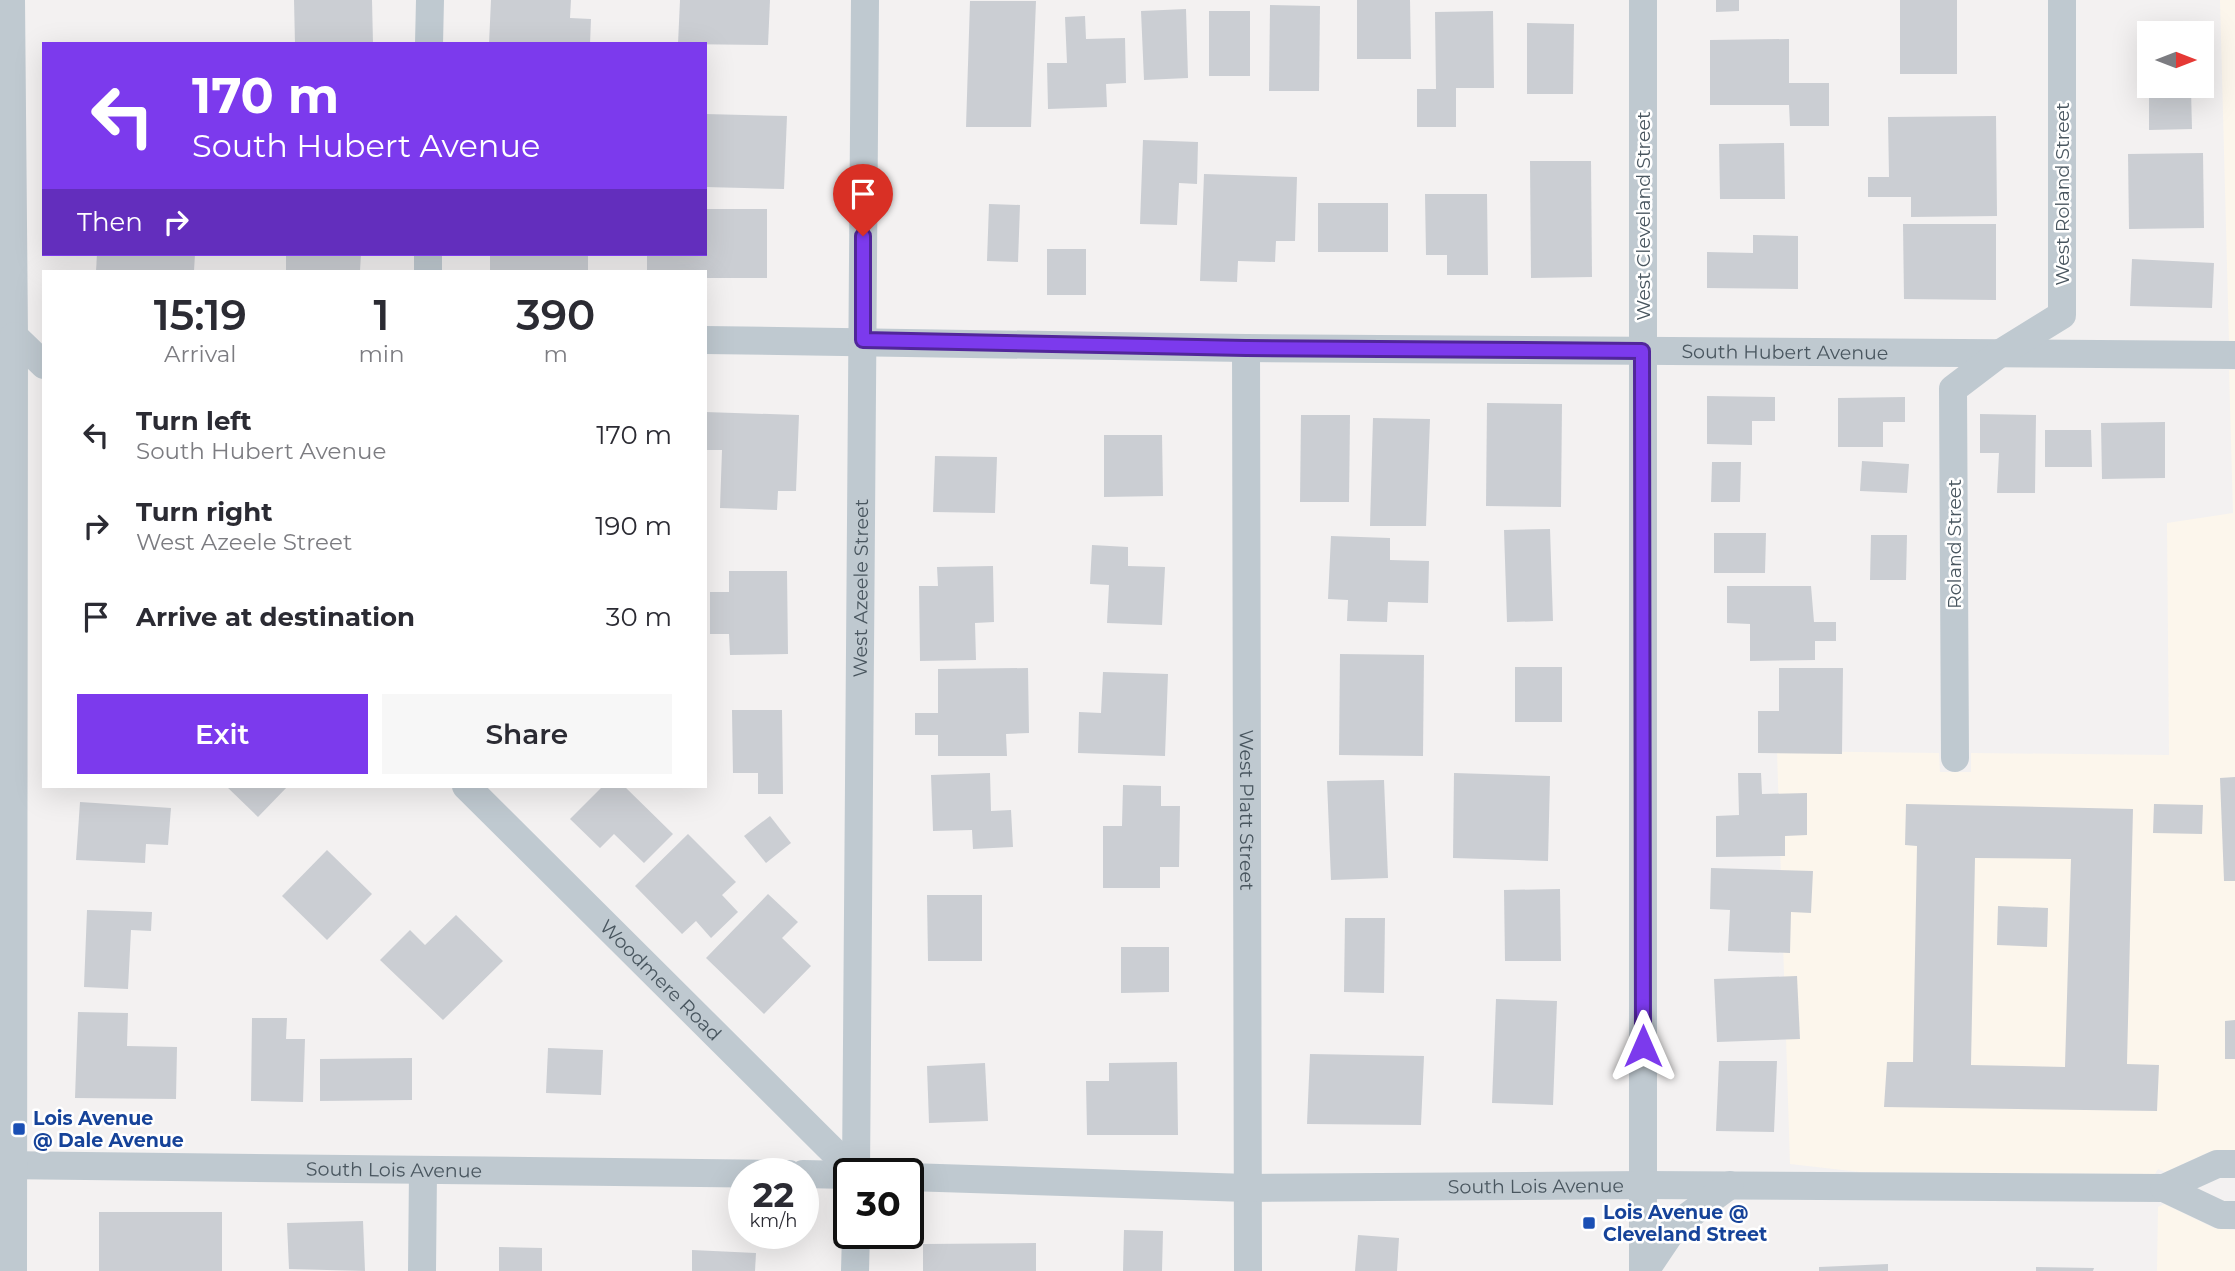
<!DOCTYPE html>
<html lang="en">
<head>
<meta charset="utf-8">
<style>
  :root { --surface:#fff; --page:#f7f7f7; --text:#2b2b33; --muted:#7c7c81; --accent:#7c3aed }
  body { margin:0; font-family:Montserrat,sans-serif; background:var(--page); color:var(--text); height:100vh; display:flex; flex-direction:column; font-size:26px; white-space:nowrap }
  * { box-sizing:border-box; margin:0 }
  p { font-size:23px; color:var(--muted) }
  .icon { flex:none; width:38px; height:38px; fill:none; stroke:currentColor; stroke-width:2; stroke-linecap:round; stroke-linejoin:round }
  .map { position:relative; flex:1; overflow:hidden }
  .side { position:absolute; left:42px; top:270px; width:665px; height:518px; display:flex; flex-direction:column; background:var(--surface); border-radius:0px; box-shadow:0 7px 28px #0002 }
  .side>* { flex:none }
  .banner { position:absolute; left:42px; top:42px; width:665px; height:214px; border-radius:0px; box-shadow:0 7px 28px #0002; background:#7c3aed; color:#fff; overflow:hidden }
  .needle { width:46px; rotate:90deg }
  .tools { position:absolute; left:2137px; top:21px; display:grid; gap:14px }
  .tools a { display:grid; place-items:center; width:77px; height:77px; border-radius:0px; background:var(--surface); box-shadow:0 7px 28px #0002; font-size:35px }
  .speed { position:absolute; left:728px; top:1158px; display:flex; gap:14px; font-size:35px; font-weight:700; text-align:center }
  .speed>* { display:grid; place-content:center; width:91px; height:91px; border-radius:50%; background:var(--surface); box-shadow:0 7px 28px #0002; line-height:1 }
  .speed small { font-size:18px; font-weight:400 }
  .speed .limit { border:4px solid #111; border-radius:10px; background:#fff; color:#111 }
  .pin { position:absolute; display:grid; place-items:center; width:60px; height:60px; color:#fff; margin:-72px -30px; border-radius:50% 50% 50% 0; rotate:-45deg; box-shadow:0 0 7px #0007 }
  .pin .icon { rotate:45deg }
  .me { position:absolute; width:77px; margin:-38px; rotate:0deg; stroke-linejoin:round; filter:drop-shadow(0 0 5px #0008) }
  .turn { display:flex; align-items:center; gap:24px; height:147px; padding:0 35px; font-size:32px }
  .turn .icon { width:91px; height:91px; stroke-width:2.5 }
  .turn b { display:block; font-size:49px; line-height:60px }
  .then { display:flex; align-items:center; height:66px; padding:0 35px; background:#0003; gap:14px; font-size:26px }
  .eta { display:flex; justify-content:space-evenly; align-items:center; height:119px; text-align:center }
  .eta b { font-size:42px; font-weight:600; line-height:49px }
  .action { display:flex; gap:14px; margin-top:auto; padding:14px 35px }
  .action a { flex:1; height:80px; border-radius:0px; background:var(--accent); color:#fff; font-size:28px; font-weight:600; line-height:80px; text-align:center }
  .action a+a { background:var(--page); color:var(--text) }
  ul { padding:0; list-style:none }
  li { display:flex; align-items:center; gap:21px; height:91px; padding:0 35px }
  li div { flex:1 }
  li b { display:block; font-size:26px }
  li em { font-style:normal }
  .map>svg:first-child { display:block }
  .commercial { fill:#fcf6ec }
  .building { fill:#cbced3; fill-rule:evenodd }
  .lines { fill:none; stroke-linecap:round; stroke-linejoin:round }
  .minor { stroke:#bfc9d0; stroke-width:28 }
  .route-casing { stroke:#51269a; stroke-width:18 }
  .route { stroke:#7c3aed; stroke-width:12 }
  .transit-dot { fill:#1a4fb4; stroke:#fff; stroke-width:2.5 }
  .labels { text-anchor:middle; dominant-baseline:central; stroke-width:5; stroke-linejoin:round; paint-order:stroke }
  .street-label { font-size:19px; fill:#49565f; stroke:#fff }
  .transit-label { font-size:19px; font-weight:bold; fill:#164399; stroke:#fff; text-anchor:start }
</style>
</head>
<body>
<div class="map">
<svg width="2235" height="1271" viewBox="0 0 2235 1271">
  <rect width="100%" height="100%" fill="#f3f1f1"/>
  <g class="commercial">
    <polygon points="2220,0 2235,0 2235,341 2229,341"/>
    <polygon points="2229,370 2235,370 2235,1150 2209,1152 2165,1172 2158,1169 2155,1174 1860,1172 1790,1164 1777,751 1939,753 1940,772 1971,772 1971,753 2169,755 2167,523 2233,513"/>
    <polygon points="2164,1204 2214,1228 2235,1230 2235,1271 2157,1271 2158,1207"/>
  </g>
  <g class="building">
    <polygon points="294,0 372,0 373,44 295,44"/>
    <polygon points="491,0 571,0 570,18 591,19 590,44 489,44"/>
    <polygon points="680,0 770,0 768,45 678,44"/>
    <polygon points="1357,0 1410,0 1411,59 1357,59"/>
    <polygon points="1716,0 1739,0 1739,11 1716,12"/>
    <rect x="1900" y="0" width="57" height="74"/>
    <polygon points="970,1 1036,1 1031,127 966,127"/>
    <polygon points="1270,5 1320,6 1319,91 1269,91"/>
    <polygon points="1186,9 1188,78 1144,80 1141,11"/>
    <rect x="1209" y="11" width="41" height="65"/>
    <polygon points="1493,11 1494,88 1456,88 1456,127 1417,127 1417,89 1436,89 1435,12"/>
    <polygon points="1085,16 1086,39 1125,38 1126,83 1106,84 1107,107 1048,109 1047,63 1067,63 1065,17"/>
    <polygon points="1527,23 1574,24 1573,94 1527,94"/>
    <polygon points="1789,39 1789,83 1829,83 1829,126 1790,126 1789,105 1710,105 1710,40"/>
    <polygon points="2202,70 2212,70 2213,90 2191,90 2192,129 2149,130 2149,86 2202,86"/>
    <polygon points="705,114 787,116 784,189 705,187"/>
    <polygon points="1996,116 1997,216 1911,217 1911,197 1868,197 1868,177 1889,177 1888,117"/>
    <polygon points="1143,140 1198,142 1197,184 1179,183 1177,225 1140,224"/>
    <polygon points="1784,143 1785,199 1720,199 1719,144"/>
    <polygon points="2203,153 2204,228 2129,229 2128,154"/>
    <polygon points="1530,161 1591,161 1592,277 1531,278"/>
    <polygon points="1204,174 1297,177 1295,241 1276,241 1275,262 1238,261 1237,282 1200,281"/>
    <polygon points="1425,194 1487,194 1488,275 1447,275 1447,255 1426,255"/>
    <rect x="1318" y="203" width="70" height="49"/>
    <polygon points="989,204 1020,205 1018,262 987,261"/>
    <polygon points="705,209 767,209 767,278 705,278 705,271 647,271 647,254 705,254"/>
    <polygon points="1903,224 1996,224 1996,300 1904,299"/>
    <polygon points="1753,235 1798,236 1798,289 1707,288 1707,252 1753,253"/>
    <rect x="1047" y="249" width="39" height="46"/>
    <polygon points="97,254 195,254 194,271 96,271"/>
    <polygon points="286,254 361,254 360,271 286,271"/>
    <rect x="490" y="254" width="98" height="17"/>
    <polygon points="2132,259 2214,263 2212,308 2130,306"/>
    <polygon points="1707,396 1775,397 1775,421 1752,421 1752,445 1707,444"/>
    <polygon points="1905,397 1905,422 1883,422 1883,447 1838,447 1838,398"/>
    <polygon points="1487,403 1562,404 1561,507 1486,506"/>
    <polygon points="705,412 799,415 796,491 778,491 777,510 720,508 722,450 705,450"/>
    <polygon points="1980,414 2036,415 2035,493 1997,493 1999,453 1980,453"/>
    <polygon points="1301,415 1350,415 1349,502 1300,502"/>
    <polygon points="1373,418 1430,419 1426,526 1370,526"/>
    <polygon points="2165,422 2165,478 2102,479 2101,423"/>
    <polygon points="2045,430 2091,430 2092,467 2045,467"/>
    <polygon points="1104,435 1162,435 1163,496 1104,497"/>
    <polygon points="935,456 997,457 995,513 933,512"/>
    <polygon points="1862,461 1909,464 1907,493 1860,491"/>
    <polygon points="1712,462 1741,462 1740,502 1711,502"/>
    <polygon points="1550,529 1553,621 1507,622 1504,530"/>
    <polygon points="1714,533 1766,533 1765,573 1714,573"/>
    <polygon points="1871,535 1907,535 1906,580 1870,580"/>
    <polygon points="1331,536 1390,538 1390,560 1429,561 1428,603 1388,602 1387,622 1347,621 1348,600 1328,599"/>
    <polygon points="1092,545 1128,547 1128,566 1165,567 1162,625 1107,623 1109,585 1090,584"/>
    <polygon points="993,566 994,622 975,623 976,660 920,661 919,586 938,586 937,567"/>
    <polygon points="729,571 787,571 788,654 730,655 729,634 710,634 710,592 729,592"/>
    <polygon points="1727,586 1811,586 1814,622 1836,622 1836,641 1815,641 1815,660 1750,661 1750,624 1727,623"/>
    <polygon points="1340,654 1424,655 1423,756 1339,755"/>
    <rect x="1515" y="667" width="47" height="55"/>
    <polygon points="1028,668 1029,733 1006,734 1007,756 938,756 938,735 915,735 915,713 938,713 938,669"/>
    <polygon points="1779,668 1843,668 1842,754 1758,753 1758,711 1779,711"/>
    <polygon points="1103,672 1168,674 1165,756 1078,753 1079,712 1101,713"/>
    <polygon points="732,710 782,710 783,794 758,794 758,773 733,773"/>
    <polygon points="990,773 991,811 1011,810 1013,847 973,849 972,830 933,831 931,775"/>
    <polygon points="1454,773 1550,776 1548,861 1453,858"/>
    <polygon points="1738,773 1761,773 1762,794 1807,793 1807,835 1785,836 1785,856 1716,857 1716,816 1739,815"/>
    <polygon points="2235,777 2235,881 2224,881 2220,778"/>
    <polygon points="1384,780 1388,878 1331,880 1327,781"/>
    <polygon points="1123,785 1161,786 1161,806 1180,806 1179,867 1160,867 1160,888 1103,888 1103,826 1122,826"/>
    <polygon points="226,786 288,786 258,817"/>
    <polygon points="603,786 624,786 673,834 644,863 614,834 600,848 570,819"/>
    <polygon points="80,802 171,808 168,845 146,844 145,863 76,860"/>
    <path d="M1906 804 2133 809 2127 1064 2159 1065 2157 1111 1884 1107 1887 1062H1913L1917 846 1905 845ZM1975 858 2071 859 2065 1067 1971 1065Z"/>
    <polygon points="2154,804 2203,805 2202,834 2153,833"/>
    <polygon points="770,816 791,843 766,863 744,836"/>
    <polygon points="688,834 736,882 722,895 738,912 711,938 696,921 682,934 635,886"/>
    <polygon points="327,850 372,894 327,940 282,896"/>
    <polygon points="1711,868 1813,871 1811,913 1791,912 1790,953 1728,951 1730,910 1710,909"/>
    <polygon points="1560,889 1561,961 1505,961 1504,890"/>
    <polygon points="768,894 798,922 782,938 811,966 764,1014 706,958"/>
    <polygon points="927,895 982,895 982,961 928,961"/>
    <polygon points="1998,906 2048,908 2047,947 1997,945"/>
    <polygon points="87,910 152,912 151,931 131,930 128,989 84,987"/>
    <polygon points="456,915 503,961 443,1020 380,960 410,930 425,945"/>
    <polygon points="1345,918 1385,918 1384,993 1344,992"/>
    <polygon points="1121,947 1169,947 1169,992 1121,993"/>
    <polygon points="1797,976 1800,1039 1717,1042 1714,979"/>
    <polygon points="1496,999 1557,1001 1553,1105 1492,1103"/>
    <polygon points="78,1012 128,1013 127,1046 177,1047 176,1099 75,1098"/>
    <polygon points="252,1018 287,1018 286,1039 305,1039 303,1102 251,1101"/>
    <polygon points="2235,1020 2235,1059 2225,1059 2225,1021"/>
    <polygon points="548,1048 603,1050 601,1095 546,1093"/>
    <polygon points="1310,1054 1424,1056 1421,1125 1307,1124"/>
    <polygon points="412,1058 412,1100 320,1101 320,1059"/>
    <polygon points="1719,1061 1777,1061 1774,1132 1716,1131"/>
    <polygon points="1177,1062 1178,1135 1087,1135 1086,1081 1109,1081 1109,1063"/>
    <polygon points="985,1063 988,1121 929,1123 927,1066"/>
    <rect x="99" y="1212" width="123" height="59"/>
    <polygon points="363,1221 365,1271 289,1269 287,1223"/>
    <polygon points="1124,1230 1163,1231 1162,1271 1123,1271"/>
    <polygon points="1358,1235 1399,1238 1397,1271 1355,1271"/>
    <polygon points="1036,1243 1036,1271 923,1271 923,1244"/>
    <polygon points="499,1247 542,1248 542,1271 499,1271"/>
    <polygon points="692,1250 756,1253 755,1271 692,1271"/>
    <polygon points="1888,1264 1888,1271 1819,1271 1819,1267"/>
    <polygon points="2036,1267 2094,1268 2093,1271 2036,1271"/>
  </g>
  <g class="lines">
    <g class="minor">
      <polyline points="11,0 14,336 44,365"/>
      <polyline points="1643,0 1643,1271"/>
      <polyline points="429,44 430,0"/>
      <polyline points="428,271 428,254"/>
      <path id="s1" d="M705 340 1246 348 2235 355"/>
      <path id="s2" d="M1246 348 1248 1271"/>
      <polyline points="1955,758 1953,389 1999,354 2062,315 2062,0"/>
      <path id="s3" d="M466 786 856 1174"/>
      <path id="s4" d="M0 1165 789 1174"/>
      <polyline points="803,1174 849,1175"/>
      <path id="s5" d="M856 1174 865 0"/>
      <path id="s6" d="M908 1177 1247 1188 1643 1185 2164 1188 2217 1164H2235"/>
      <polyline points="2164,1188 2221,1215 2235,1215"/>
      <polyline points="13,1271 14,336"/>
      <polyline points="422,1271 423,1171"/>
      <polyline points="855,1271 856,1234"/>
      <polyline points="1645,1271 1676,1225 1730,1185"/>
    </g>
  </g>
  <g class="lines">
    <g class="route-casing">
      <polyline id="route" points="863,236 863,340 1246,348 1642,351 1643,1046"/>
    </g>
    <use href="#route" class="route"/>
  </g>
  <g class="transit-dot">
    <rect x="12" y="1122" width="14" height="14" rx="3.5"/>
    <rect x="1582" y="1216" width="14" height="14" rx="3.5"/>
  </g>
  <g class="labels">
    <g class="street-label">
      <text transform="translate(2062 194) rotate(-90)">West Roland Street</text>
      <text transform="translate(1643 216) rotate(-90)">West Cleveland Street</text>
      <text stroke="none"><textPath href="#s1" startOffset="1080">South Hubert Avenue</textPath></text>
      <text transform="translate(1954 544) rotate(-90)">Roland Street</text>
      <text stroke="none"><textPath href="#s5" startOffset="586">West Azeele Street</textPath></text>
      <text stroke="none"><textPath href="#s2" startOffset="462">West Platt Street</textPath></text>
      <text stroke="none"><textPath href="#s3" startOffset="275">Woodmere Road</textPath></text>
      <text stroke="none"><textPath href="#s4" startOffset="394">South Lois Avenue</textPath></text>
      <text stroke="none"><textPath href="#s6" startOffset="628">South Lois Avenue</textPath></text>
    </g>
    <g class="transit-label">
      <text x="33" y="1118">Lois Avenue<tspan x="33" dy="22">@ Dale Avenue</tspan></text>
      <text x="1603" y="1212">Lois Avenue @<tspan x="1603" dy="22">Cleveland Street</tspan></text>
    </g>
  </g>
</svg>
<div class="tools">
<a><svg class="needle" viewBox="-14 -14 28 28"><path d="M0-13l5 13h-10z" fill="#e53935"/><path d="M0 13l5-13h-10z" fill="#7c7c81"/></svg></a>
</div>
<div class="speed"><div>22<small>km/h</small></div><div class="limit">30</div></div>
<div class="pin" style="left:863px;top:236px;background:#d93025"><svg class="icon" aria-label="arrive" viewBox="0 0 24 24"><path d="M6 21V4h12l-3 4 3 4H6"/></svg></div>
<svg class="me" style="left:1643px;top:1046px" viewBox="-20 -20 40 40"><path d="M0-17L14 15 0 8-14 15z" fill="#7c3aed" stroke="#fff" stroke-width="4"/></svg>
<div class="banner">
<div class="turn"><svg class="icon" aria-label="left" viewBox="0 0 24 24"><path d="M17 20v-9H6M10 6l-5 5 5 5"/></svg><div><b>170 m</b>South Hubert Avenue</div></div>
<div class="then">Then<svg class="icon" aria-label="right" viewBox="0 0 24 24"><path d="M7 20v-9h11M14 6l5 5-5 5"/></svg></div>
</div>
<section class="side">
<div class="eta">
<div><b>15:19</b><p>Arrival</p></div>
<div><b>1</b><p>min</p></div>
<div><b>390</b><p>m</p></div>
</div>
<ul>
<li><svg class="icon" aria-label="left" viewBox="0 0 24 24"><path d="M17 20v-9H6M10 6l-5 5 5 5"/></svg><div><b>Turn left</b><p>South Hubert Avenue</p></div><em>170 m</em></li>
<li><svg class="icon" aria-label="right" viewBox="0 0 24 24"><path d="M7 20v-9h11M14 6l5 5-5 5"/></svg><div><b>Turn right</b><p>West Azeele Street</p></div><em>190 m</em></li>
<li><svg class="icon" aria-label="arrive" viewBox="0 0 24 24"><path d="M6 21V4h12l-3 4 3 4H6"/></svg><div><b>Arrive at destination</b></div><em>30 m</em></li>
</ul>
<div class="action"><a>Exit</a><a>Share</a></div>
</section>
</div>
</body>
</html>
